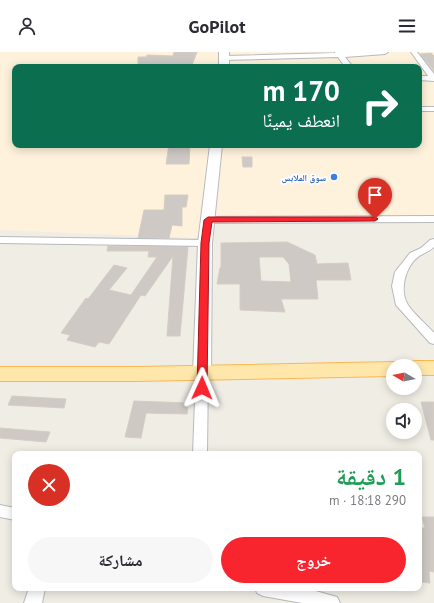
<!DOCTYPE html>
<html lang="ar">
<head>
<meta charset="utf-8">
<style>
  :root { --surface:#fff; --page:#f7f7f7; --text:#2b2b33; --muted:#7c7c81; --accent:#f8242e }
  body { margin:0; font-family:"PT Sans","Noto Naskh Arabic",sans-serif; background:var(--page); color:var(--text); direction:rtl; height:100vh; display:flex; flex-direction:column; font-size:15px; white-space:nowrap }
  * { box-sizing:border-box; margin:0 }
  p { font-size:13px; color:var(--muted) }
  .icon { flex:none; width:22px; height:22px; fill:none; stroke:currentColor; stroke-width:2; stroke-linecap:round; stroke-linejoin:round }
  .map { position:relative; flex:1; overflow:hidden; direction:ltr }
  .sheet { position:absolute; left:12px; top:399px; width:410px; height:140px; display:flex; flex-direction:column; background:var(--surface); border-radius:8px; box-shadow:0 2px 10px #0003; direction:rtl }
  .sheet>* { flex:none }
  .hud { position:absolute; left:12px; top:12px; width:410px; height:84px; border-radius:8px; box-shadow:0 2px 10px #0003; direction:rtl; background:#0b6e4f; color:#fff; overflow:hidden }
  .needle { width:26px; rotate:279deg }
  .tools { position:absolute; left:386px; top:307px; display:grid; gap:8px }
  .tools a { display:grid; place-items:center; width:36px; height:36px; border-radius:50%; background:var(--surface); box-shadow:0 2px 10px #0003; font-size:20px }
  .pin { position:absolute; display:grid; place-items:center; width:34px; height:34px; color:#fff; margin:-41px -17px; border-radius:50% 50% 50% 0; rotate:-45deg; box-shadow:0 0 4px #0007 }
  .pin .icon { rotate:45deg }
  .me { position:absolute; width:44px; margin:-22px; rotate:1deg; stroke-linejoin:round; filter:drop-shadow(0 0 3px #0008) }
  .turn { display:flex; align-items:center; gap:14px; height:84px; padding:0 16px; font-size:18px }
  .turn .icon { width:52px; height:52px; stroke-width:2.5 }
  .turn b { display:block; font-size:28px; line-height:34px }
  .round { display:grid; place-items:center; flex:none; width:42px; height:42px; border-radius:21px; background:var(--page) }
  .summary { display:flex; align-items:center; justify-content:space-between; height:68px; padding:0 16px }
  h1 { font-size:24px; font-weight:700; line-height:30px; color:#1e9e55 }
  .primary-button { display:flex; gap:8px; margin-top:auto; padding:8px 16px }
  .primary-button a { flex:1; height:46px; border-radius:24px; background:var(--accent); color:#fff; font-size:16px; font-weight:700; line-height:46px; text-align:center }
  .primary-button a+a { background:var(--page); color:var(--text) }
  header { display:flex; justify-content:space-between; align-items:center; height:52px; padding:0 16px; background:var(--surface); font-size:18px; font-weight:700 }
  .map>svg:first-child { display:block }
  .commercial { fill:#fff2dc; fill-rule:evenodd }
  .building { fill:#cec9c4; stroke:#d6cdc3; fill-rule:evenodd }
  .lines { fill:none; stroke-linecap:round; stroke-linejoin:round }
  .street-casing { stroke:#b6b9bd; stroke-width:2 }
  .secondary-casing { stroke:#b6bbc0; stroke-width:2 }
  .primary-casing { stroke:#fdb751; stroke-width:2 }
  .street { fill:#fff; fill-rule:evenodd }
  .secondary { fill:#fff; fill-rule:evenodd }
  .primary { fill:#ffe7ac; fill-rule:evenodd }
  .route { fill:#f8242e; stroke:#a1171e }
  .shop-dot { fill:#3f7fe0; stroke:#fff; stroke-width:1.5 }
  .labels { text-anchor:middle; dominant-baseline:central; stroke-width:3.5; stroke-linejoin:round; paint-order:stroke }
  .far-shop-label { font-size:9px; font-weight:bold; fill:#366cbe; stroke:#fff; text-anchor:end }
</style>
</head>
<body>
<header><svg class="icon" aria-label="menu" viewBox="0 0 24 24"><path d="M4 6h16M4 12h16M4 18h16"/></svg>GoPilot<svg class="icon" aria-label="person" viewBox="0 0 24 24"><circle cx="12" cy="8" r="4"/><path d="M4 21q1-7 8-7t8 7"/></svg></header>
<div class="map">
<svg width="434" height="551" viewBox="0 0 434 551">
  <rect width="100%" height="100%" fill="#f0ede5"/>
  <path class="commercial" d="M0 0H434V165L220 163 195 186 0 178ZM15 15H419V93H15Z"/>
  <g class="building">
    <polygon points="174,0 197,0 192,13 138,13 138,5 146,5 147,3 173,4"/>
    <polygon points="431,1 434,4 434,19 420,2"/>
    <polygon points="169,93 190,93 189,112 166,112"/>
    <polygon points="242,105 252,105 252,115 243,115"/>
    <polygon points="165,143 188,143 186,155 182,155 182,174 172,173 169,186 138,186 144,158 164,158"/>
    <path d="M287 190 315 203 317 212 348 211 351 228H316L318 247H281L285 260 240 258V232H217L220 216 221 215V191ZM259 205H283L289 212 291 230 261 229Z"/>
    <polygon points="108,194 188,195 180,284 167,284 173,204 145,244 141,243 109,292 99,290 95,295 67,288 70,283 61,281 86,246 88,247 114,213 127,216 109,238 131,243 157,205 148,205 149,199 107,199"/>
    <polygon points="12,344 66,347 64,356 8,353"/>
    <polygon points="134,349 188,351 187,362 146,361 141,386 125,385"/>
    <polygon points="421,350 434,350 434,388 431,388"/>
    <polygon points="0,376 50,380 46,390 0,386"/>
    <polygon points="422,465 434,465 434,520 429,519 430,531 419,530 419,476 425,476"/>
  </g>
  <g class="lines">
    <g class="street-casing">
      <g id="street">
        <polygon points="335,0 388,0 385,2 345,5 353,15 345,15 338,5 224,8 221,6 224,4 335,1"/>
        <polygon points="411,0 417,0 434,22 434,29 419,28 419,24 428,24"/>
        <rect x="419" y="55" width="15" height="4"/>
        <polygon points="434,164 434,170 208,171 203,168 208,165"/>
        <polygon points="0,185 205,188 210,191 205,194 0,191"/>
        <path d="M434 187V195C429 200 423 201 418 205 405 215 399 239 408 253 415 263 426 272 434 281V292L430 291 396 253 392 234 395 220 410 201 421 196 430 188Z"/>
        <polygon points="202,317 207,318 208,321 207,402 193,402 196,321 197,318"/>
        <polygon points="0,453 15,456 15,468 0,465"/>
        <polygon points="29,536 45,536 42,551 24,551"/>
        <polygon points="255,536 305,536 337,545 340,551 302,551 263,544 257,541"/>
      </g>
    </g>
    <g class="secondary-casing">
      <g id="secondary">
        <rect x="219" y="0" width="10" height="15"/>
        <polygon points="210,93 222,93 212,191 211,321 208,325 202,327 196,325 193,321 198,191"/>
      </g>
    </g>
    <g class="primary-casing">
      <g id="primary">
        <polygon points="415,309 434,309 434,323 415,323 415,314 406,314 408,311"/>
        <polygon points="393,310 400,312 401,314 393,314 393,324 136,329 0,329 0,315 136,315"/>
      </g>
    </g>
    <use href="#street" class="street"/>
    <use href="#secondary" class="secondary"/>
    <use href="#primary" class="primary"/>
  </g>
  <polygon class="route" points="208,165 375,165 378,167 375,169 212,170 209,191 207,336 202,340 197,336 201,191 204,168"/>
  <circle class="shop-dot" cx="334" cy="125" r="4"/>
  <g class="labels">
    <g class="far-shop-label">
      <text x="326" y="125">سوق الملابس</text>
    </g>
  </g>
</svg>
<div class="tools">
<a><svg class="needle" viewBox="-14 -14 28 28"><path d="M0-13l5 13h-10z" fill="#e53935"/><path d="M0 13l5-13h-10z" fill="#7c7c81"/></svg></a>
<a><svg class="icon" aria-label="sound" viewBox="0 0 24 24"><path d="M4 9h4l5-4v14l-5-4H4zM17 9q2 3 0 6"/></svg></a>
</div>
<div class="pin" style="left:375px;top:167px;background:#d93025"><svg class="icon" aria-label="arrive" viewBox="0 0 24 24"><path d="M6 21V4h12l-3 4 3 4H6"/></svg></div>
<svg class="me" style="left:202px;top:336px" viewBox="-20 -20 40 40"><path d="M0-17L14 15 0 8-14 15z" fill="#f8242e" stroke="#fff" stroke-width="4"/></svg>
<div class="hud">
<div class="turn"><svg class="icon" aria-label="right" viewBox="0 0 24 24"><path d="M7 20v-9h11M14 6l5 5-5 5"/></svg><div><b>170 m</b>انعطف يمينًا</div></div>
</div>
<section class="sheet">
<div class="summary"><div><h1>1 دقيقة</h1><p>290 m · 18:18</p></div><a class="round" style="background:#d93025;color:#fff"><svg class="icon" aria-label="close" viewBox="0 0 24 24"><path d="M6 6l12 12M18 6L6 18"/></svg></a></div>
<div class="primary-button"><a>خروج</a><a>مشاركة</a></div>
</section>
</div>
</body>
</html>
